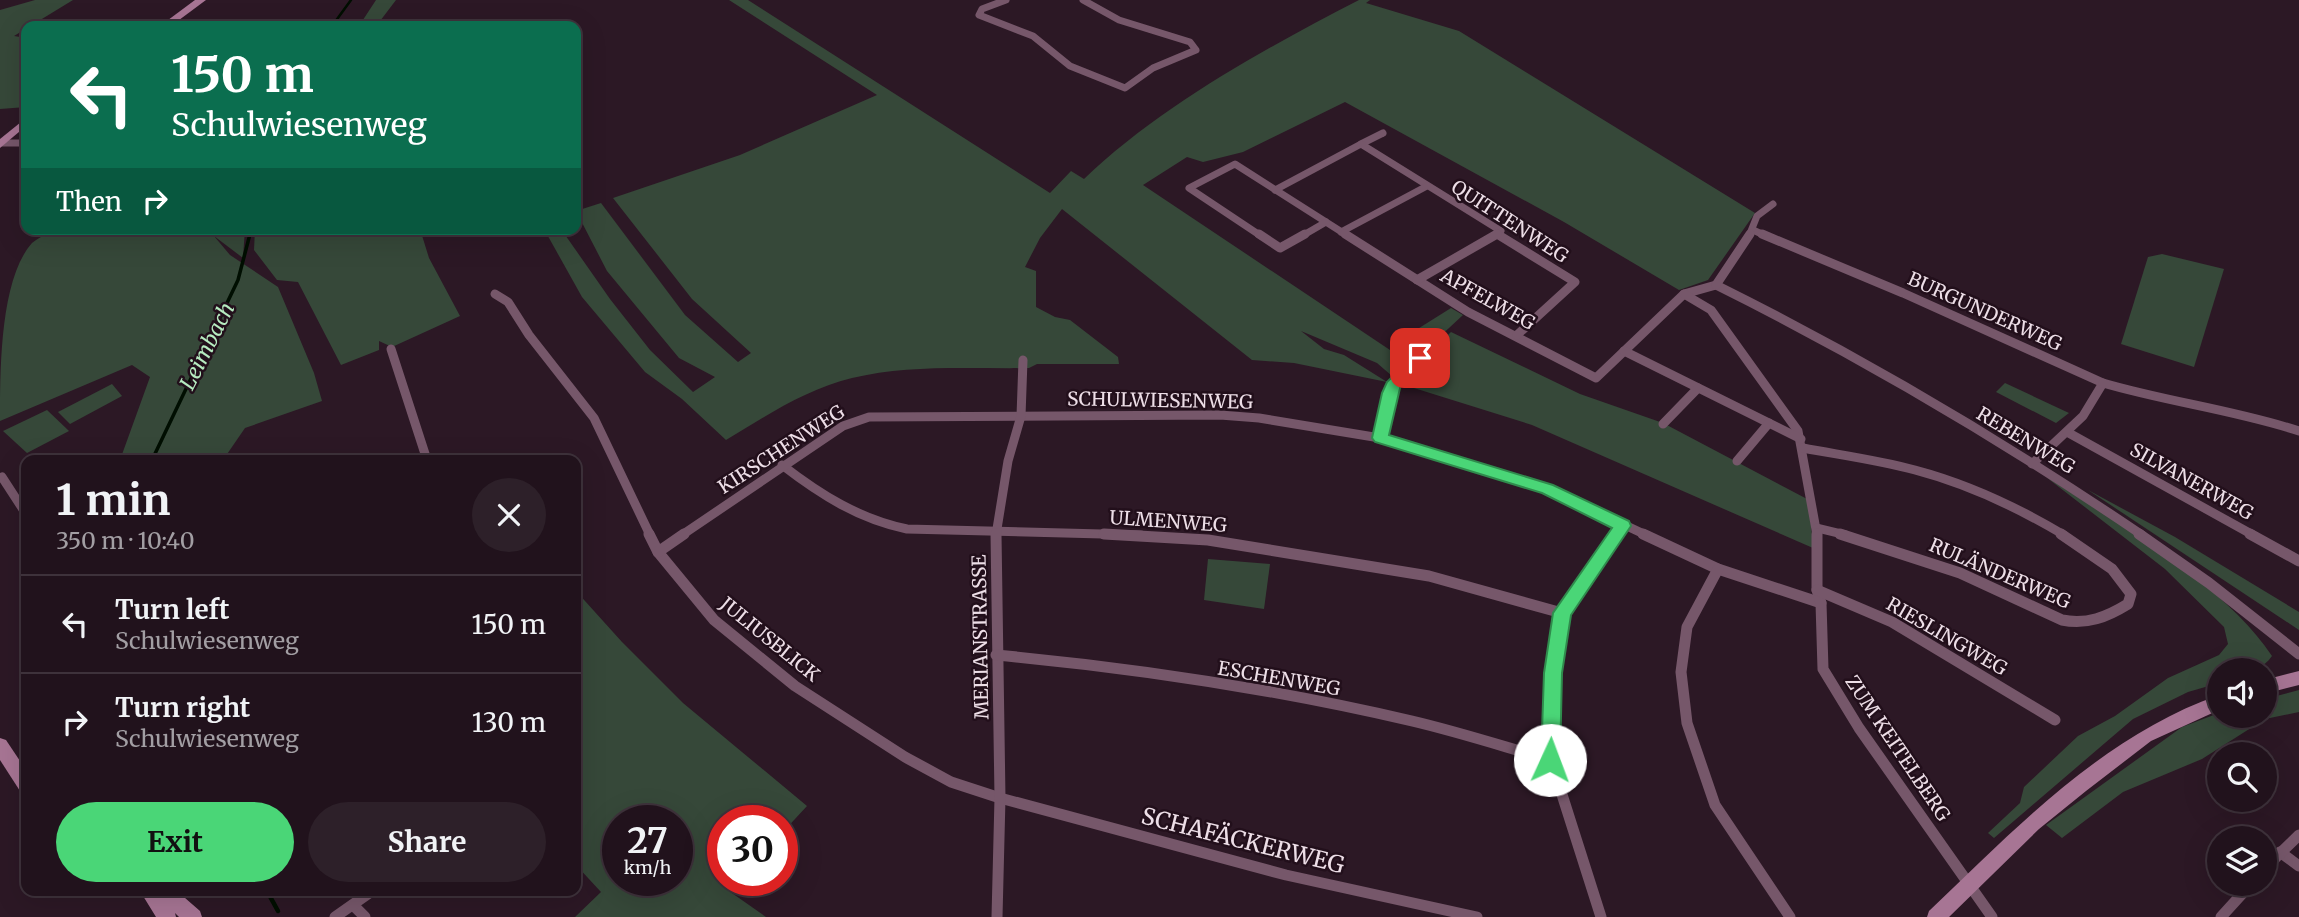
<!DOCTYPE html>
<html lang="en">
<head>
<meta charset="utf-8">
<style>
  :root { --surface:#21121c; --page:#2d2029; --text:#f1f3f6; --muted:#a29ea3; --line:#3e323b; --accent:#4ad677 }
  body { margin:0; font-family:Merriweather,serif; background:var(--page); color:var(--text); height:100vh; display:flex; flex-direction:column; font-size:26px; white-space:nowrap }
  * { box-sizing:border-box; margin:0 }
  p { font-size:23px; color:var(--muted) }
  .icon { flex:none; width:38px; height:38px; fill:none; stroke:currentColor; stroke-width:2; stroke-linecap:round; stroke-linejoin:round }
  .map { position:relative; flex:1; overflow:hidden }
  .details { position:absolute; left:21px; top:455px; width:560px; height:441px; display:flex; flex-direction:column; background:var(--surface); border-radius:14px; box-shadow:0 7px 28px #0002,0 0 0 2px var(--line) }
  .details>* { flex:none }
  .guide { position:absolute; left:21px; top:21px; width:560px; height:214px; border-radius:14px; box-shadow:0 7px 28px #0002,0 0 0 2px var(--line); background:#0b6e4f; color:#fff; overflow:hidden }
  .fabs { position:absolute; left:2207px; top:658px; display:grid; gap:14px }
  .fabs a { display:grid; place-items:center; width:70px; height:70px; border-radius:50%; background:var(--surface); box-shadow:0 7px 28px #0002,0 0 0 2px var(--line); font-size:35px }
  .speed { position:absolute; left:602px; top:805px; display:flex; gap:14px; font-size:35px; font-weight:700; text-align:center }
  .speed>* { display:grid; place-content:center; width:91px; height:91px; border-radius:50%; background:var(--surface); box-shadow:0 7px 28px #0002,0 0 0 2px var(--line); line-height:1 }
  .speed small { font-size:18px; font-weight:400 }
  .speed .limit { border:10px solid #d22; background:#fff; color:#111 }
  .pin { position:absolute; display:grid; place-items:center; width:60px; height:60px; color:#fff; margin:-30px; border-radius:14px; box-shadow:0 4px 10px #0006 }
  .me { position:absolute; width:77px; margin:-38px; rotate:2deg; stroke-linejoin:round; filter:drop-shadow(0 0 5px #0008) }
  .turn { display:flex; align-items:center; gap:24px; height:147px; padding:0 35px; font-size:32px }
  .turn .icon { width:91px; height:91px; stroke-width:2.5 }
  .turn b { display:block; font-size:49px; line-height:60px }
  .then { display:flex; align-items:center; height:66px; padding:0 35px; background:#0003; gap:14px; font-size:26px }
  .round { display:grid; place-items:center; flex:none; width:74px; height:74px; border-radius:37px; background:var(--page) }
  .head { display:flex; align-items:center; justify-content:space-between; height:119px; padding:0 35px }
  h1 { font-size:42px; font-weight:700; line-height:52px }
  .action { display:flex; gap:14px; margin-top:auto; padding:14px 35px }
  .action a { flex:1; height:80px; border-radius:42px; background:var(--accent); color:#111; font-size:28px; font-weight:700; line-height:80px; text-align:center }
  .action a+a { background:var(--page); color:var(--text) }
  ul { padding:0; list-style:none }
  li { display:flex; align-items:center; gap:21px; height:98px; padding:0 35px; border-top:2px solid var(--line) }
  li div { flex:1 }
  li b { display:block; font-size:26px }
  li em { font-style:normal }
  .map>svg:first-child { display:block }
  .green { fill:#364839; fill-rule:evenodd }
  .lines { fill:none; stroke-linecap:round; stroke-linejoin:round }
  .stream-far2 { stroke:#000e01; stroke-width:2.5 }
  .stream-far1 { stroke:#000e01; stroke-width:3.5 }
  .stream { stroke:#000e01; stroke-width:4.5 }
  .minor-far2 { stroke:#76576a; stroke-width:7 }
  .minor-far1 { stroke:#76576a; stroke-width:9 }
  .minor { stroke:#76576a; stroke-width:11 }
  .secondary { fill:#a77594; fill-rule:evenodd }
  .route { fill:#4ad677; stroke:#308b4d; stroke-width:2 }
  .labels { text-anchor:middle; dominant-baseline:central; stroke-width:5; stroke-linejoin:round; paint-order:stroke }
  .street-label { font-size:19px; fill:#eddee7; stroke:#220f1b }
  .water-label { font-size:21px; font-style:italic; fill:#b6ebc0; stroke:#220f1b }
  .near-street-label { font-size:23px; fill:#eddee7; stroke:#220f1b }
</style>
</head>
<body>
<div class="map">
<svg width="2299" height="917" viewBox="0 0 2299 917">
  <rect width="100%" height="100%" fill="#2c1825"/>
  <g class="green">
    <polygon points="35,0 73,0 14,36 26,38 26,107 0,109 0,10"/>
    <polygon points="376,0 396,0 377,25 411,23 409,26 359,26"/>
    <path d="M729 0H748L1050 193 1071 171 1084 179C1160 106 1266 48 1359 0H1370L1366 3 1459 31 1755 213 1708 280 1679 290 1564 222 1345 102 1243 152 1203 162 1187 157 1143 185 1390 350 1396 346 1410 356 1407 363 1392 376 1377 363 1301 331 1324 349 1344 355 1387 382 1294 363 1252 360 1062 209 1040 238 1025 267 1036 271V307L1055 317 1070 320 1118 357 1119 364H1037L1029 368C970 369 909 364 852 378 806 389 766 416 726 440L682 399 645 372 582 297 544 229H561L610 299 650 350 693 392 715 377 679 358 607 271 576 211 601 203 685 315 738 362 751 353 692 299 613 198 740 155 877 95Z"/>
    <path d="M56 229H245L243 258 214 236 230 255 278 287 314 373 322 401 245 428 223 460H120L150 377 132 365 0 421C0 369 0 279 32 243 39 237 48 234 56 229Z"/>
    <polygon points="255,229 420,229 429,258 460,316 392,347 379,341 379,350 341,365 298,282 277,280 254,250"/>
    <polygon points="2162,254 2224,269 2194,367 2121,344 2148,257"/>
    <polygon points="1451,308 1463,315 1422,353 1400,340"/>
    <polygon points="1451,332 1580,394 1663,423 1809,500 1813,548 1532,425 1398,383"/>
    <polygon points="2005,383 2069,413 2056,423 1996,392"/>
    <polygon points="112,384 122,396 70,424 58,412"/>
    <polygon points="47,410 69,431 27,453 3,431"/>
    <path d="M2046 477C2119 523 2225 585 2272 656 2259 675 2240 670 2219 670V683L2188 692 2133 719 1994 838 1988 833 2020 803 2024 787 2078 736 2115 716 2168 678 2219 655 2228 644 2224 627 2165 569Z"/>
    <polygon points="2088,490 2175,537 2299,612 2299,630"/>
    <polygon points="1208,559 1270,564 1264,609 1204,600"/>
    <path d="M576 591 622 642 683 703 807 806 782 833V821H723V880H739L729 891 766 917H575L601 892 576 865ZM618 821H677V880H618Z"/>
    <polygon points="2299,690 2299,712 2265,719 2202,759 2123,792 2062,838 2046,825 2182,727 2219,713 2219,716 2264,716 2265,699"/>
  </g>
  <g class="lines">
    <g class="stream-far2">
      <polyline points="332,26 351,0"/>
      <polyline points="250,236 251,229"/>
    </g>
    <polyline class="stream-far1" points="152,460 238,280 250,234"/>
    <polyline class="stream" points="267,891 278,911"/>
    <g class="minor-far2">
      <polyline points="1006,0 982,9 979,15 1033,36 1070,66 1125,88 1153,68 1196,50 1190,42 1119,20 1083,0"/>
      <polyline points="2,143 26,143"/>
      <polyline points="1361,144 1383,133"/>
      <polyline points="1275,190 1361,144 1501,231 1497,234 1500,236"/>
      <polyline points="1753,230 1766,236"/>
      <polyline points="1341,232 1427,186"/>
      <polyline points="1261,236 1189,188 1235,164 1348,236"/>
      <polyline points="1302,236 1326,222"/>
      <polyline points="1494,236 1497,234"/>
      <polyline points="1749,236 1757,216 1773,204"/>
    </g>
    <g class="minor-far1">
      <polyline points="1259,234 1280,248 1305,234"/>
      <polyline points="1345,234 1468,312 1596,378 1684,294 1716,285"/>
      <polyline points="1497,234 1575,282 1517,335"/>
      <polyline points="1762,234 1903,293 2103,383 2083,416 2032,464"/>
      <polyline points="1417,280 1497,234"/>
      <path d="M1716 285C1861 357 2008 444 2142 535"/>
      <polyline points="1716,285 1750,234"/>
      <polyline points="495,294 508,302 529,335 594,418 650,535"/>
      <polyline points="1684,294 1711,310 1798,431 1817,535"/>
      <polyline points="391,349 427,460"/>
      <polyline points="1624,351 1801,439"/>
      <path d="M2103 383C2168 402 2235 410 2299 431"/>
      <polyline points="1663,424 1698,388"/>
      <polyline points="2067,432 2253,535"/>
      <polyline points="1380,438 1395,382 1420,358 1398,342"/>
      <path d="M1803 448C1840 455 1878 460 1915 470 1968 484 2017 507 2064 535"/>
      <polyline points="1737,461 1769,423"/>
      <path d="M782 465C821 495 859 519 907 529L1141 535"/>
      <polyline points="0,478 2,477 26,514"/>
      <polyline points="1817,528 1846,535"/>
      <polyline points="682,535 843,426 869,417 1220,415 1259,418 1380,438 1548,489 1646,535"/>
      <polyline points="996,535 1008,461 1021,416 1023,360"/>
      <polyline points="1616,535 1623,526"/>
    </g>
    <g class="minor">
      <polyline points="649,534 658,552 714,620 795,686 905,757 951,782 1000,798 1286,875 1477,917"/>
      <polyline points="996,534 1000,798 997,917"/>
      <polyline points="1104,534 1208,540 1429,576 1562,613"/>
      <polyline points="1643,534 1718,569 1821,603"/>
      <polyline points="1817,534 1817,590 1821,603 1823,669 1859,728 1992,917"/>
      <path d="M1840 534 1960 573 2062 620C2087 625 2107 617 2128 604L2131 594 2112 569 2061 534"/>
      <polyline points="2139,534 2209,583 2299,654"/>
      <polyline points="2250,534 2299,561"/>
      <polyline points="658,552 684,534"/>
      <polyline points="1718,569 1687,627 1681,672 1687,723 1715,805 1790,917"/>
      <polyline points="1817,590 1892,622 2055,720"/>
      <path d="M996 655C1136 668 1275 689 1412 721 1459 732 1505 747 1551 760"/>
      <polyline points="2280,852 2299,866"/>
      <polyline points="2264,869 2299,835"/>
      <polyline points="353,905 365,917"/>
      <polyline points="335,917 372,891"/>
      <polyline points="1601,917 1551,760 1553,673 1562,613 1618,534"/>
      <polyline points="2221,917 2251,884"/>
    </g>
    <g class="secondary">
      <polygon points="195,0 206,0 171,26 160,26"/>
      <polygon points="26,118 26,126 0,148 0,139"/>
      <polygon points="2299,671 2299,685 2264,694 2264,680"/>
      <path d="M2219 695V710L2151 741 2086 791 2039 829 1949 917H1927L1929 911C2016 828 2103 736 2219 695Z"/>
      <polygon points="0,738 6,740 26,770 26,793 20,791 0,760"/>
      <polygon points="140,891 177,891 200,911 202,917 179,917 175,913 176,917 156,917"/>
    </g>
  </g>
  <polygon class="route" points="1420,353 1427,358 1401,384 1389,435 1553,485 1629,521 1631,526 1571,615 1562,673 1560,760 1557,766 1550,768 1544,766 1541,760 1544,673 1553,613 1612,528 1542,493 1375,442 1372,438 1382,393 1387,382 1415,354"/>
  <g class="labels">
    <g class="street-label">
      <text transform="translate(1510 221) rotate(33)">QUITTENWEG</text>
      <text transform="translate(1488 299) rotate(29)">APFELWEG</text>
      <text transform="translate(1985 311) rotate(24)">BURGUNDERWEG</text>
      <text transform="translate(1160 400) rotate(1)">SCHULWIESENWEG</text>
      <text transform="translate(2026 440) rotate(31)">REBENWEG</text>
      <text transform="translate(781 449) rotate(-33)">KIRSCHENWEG</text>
      <text transform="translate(2192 481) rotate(29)">SILVANERWEG</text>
      <text transform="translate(1168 521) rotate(4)">ULMENWEG</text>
      <text transform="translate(2000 573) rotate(23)">RULÄNDERWEG</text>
      <text transform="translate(1947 636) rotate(30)">RIESLINGWEG</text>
      <text transform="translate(980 637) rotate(-91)">MERIANSTRASSE</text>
      <text transform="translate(770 639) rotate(39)">JULIUSBLICK</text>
      <text transform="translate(1279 678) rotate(10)">ESCHENWEG</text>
      <text transform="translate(1898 748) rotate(56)">ZUM KEITELBERG</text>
    </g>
    <g class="water-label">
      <text transform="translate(207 346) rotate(-63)">Leimbach</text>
    </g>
    <g class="near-street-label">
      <text transform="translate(1243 840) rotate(14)">SCHAFÄCKERWEG</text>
    </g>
  </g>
</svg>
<div class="fabs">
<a><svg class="icon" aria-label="sound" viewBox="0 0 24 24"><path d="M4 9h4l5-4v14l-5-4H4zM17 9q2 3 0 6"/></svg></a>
<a><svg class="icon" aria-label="search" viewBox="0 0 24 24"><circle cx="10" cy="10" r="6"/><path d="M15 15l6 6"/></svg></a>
<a><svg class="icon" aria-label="layers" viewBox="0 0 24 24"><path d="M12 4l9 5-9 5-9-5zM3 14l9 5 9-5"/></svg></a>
</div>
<div class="speed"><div>27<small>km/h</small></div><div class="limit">30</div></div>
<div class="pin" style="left:1420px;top:358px;background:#d93025"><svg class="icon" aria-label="arrive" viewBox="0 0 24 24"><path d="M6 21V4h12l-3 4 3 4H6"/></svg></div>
<svg class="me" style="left:1550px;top:760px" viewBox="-20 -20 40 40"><circle r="19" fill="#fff"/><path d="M0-13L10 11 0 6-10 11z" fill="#4ad677"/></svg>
<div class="guide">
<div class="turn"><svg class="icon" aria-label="left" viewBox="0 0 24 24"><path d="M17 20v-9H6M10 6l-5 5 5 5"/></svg><div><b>150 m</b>Schulwiesenweg</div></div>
<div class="then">Then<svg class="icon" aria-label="right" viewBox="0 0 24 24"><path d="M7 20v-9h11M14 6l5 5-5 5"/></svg></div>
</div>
<section class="details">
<div class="head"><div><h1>1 min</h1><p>350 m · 10:40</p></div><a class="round"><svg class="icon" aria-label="close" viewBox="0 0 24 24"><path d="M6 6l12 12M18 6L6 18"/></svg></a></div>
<ul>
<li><svg class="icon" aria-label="left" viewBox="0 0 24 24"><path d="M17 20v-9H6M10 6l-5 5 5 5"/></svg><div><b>Turn left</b><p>Schulwiesenweg</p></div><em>150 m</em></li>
<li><svg class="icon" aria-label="right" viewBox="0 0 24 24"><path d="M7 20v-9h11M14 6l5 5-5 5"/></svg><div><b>Turn right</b><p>Schulwiesenweg</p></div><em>130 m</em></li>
</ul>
<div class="action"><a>Exit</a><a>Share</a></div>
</section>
</div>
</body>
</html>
